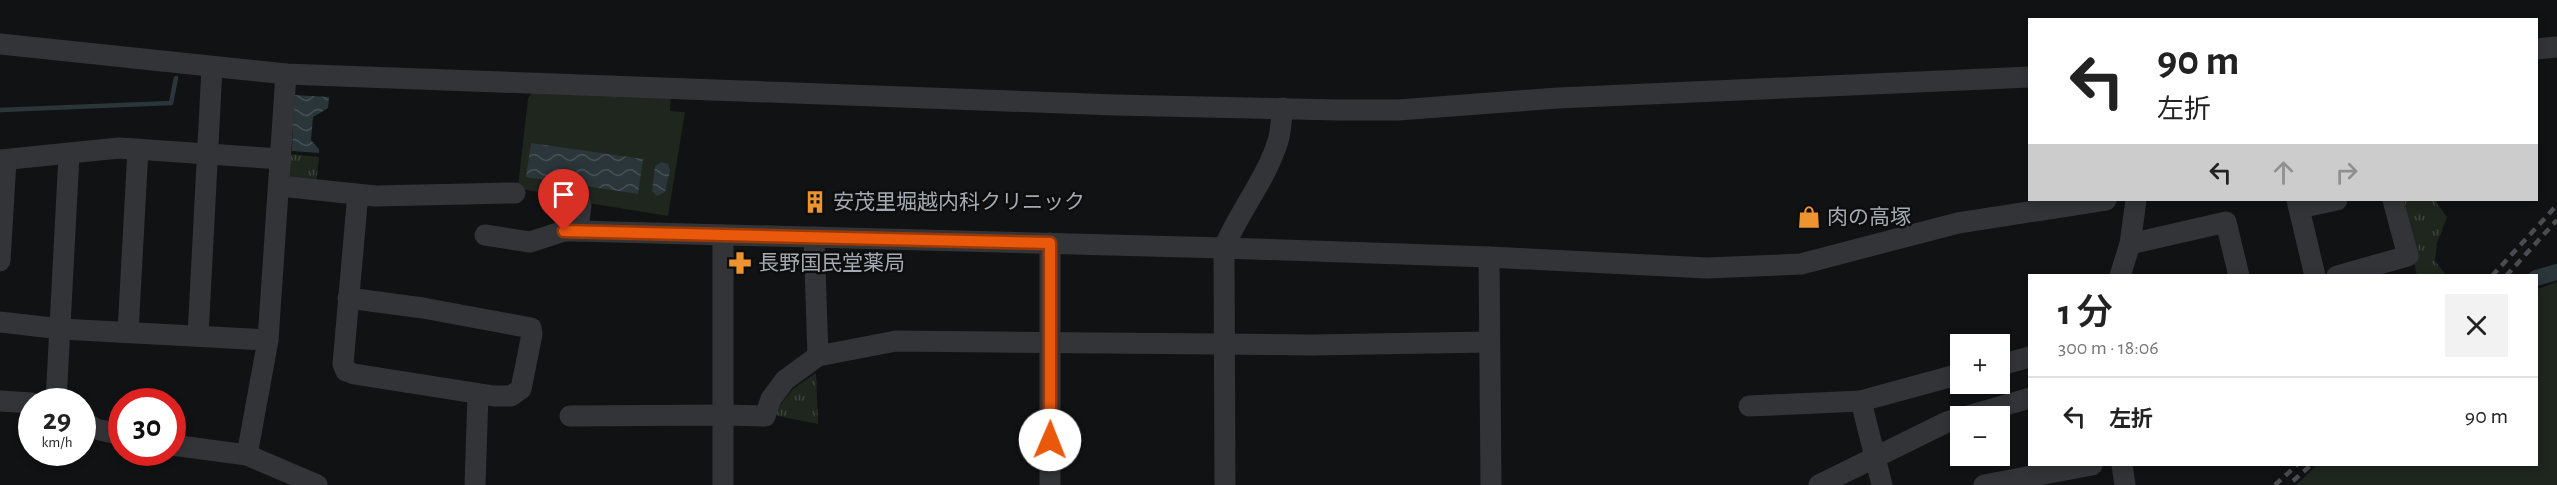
<!DOCTYPE html>
<html lang="ja">
<head>
<meta charset="utf-8">
<style>
  :root { --surface:#fff; --page:#f2f2f2; --text:#222; --muted:#767676; --line:#e0e0e0 }
  body { margin:0; font-family:"Alegreya Sans","Noto Sans JP",sans-serif; background:var(--page); color:var(--text); height:100vh; display:flex; flex-direction:column; font-size:22px; white-space:nowrap }
  * { box-sizing:border-box; margin:0 }
  p { font-size:20px; color:var(--muted) }
  .icon { flex:none; width:33px; height:33px; fill:none; stroke:currentColor; stroke-width:2; stroke-linecap:round; stroke-linejoin:round }
  .map { position:relative; flex:1; overflow:hidden }
  .details { position:absolute; left:2028px; top:274px; width:510px; height:192px; display:flex; flex-direction:column; background:var(--surface); border-radius:0px; box-shadow:0 3px 9px #0003 }
  .details>* { flex:none }
  .guide { position:absolute; left:2028px; top:18px; width:510px; height:183px; border-radius:0px; box-shadow:0 3px 9px #0003; background:#fff; color:var(--text); overflow:hidden }
  .tools { position:absolute; left:1950px; top:334px; display:grid; gap:12px }
  .tools a { display:grid; place-items:center; width:60px; height:60px; border-radius:0px; background:var(--surface); box-shadow:0 3px 9px #0003; font-size:30px }
  .speed { position:absolute; left:18px; top:388px; display:flex; gap:12px; font-size:30px; font-weight:700; text-align:center }
  .speed>* { display:grid; place-content:center; width:78px; height:78px; border-radius:50%; background:var(--surface); box-shadow:0 3px 9px #0003; line-height:1 }
  .speed small { font-size:15px; font-weight:400 }
  .speed .limit { border:9px solid #d22; background:#fff; color:#111 }
  .pin { position:absolute; display:grid; place-items:center; width:51px; height:51px; color:#fff; margin:-62px -26px; border-radius:50% 50% 50% 0; rotate:-45deg; box-shadow:0 0 6px #0007 }
  .pin .icon { rotate:45deg }
  .me { position:absolute; width:66px; margin:-33px; rotate:1deg; stroke-linejoin:round; filter:drop-shadow(0 0 4px #0008) }
  .turn { display:flex; align-items:center; gap:21px; height:126px; padding:0 30px; font-size:27px }
  .turn .icon { width:78px; height:78px; stroke-width:2.5 }
  .turn b { display:block; font-size:42px; line-height:51px }
  .lanes { display:flex; align-items:center; height:57px; padding:0 30px; background:#0003; justify-content:center; gap:30px; direction:ltr }
  .lanes .off { opacity:.35 }
  .round { display:grid; place-items:center; flex:none; width:63px; height:63px; border-radius:0px; background:var(--page) }
  .overview { display:flex; align-items:center; justify-content:space-between; height:102px; padding:0 30px }
  h1 { font-size:36px; font-weight:600; line-height:45px }
  ul { padding:0; list-style:none }
  li { display:flex; align-items:center; gap:18px; height:78px; padding:0 30px; border-top:2px solid var(--line) }
  li div { flex:1 }
  li b { display:block; font-size:22px }
  li em { font-style:normal }
  .map>svg:first-child { display:block }
  .grass { fill:#1e261e }
  .park { fill:url(#park-tufts) }
  .water { fill:url(#water-waves) }
  .lines { fill:none; stroke-linecap:round; stroke-linejoin:round }
  .stream { stroke:#2b363b; stroke-width:4.5 }
  .canal { stroke:#2b363b; stroke-width:16 }
  .minor { stroke:#333438; stroke-width:21 }
  .rail { stroke:#4a4c51; stroke-width:4.5; stroke-dasharray:8 6; stroke-linecap:butt }
  .route-casing { stroke:#983908; stroke-width:15 }
  .route { stroke:#ea580c; stroke-width:10 }
  .labels { text-anchor:middle; dominant-baseline:central; stroke-width:5; stroke-linejoin:round; paint-order:stroke }
  .poi-label { font-size:21px; fill:#a3aab3; stroke:#0d0d0e; text-anchor:start }
</style>
</head>
<body>
<div class="map">
<svg width="2557" height="485" viewBox="0 0 2557 485">
  <defs>
    <pattern id="park-tufts" width="24" height="20" patternUnits="userSpaceOnUse" patternTransform="scale(1.5)"><rect width="24" height="20" fill="#1e261e"/><path d="M3 7l-1-3M5 7V3M7 7l1-3M15 17l-1-3M17 17v-4M19 17l1-3" fill="none" stroke="#3c433c"/></pattern>
    <pattern id="water-waves" width="16" height="10" patternUnits="userSpaceOnUse" patternTransform="scale(1.5)"><rect width="16" height="10" fill="#2b363b"/><path d="M0 5q4-4 8 0t8 0" fill="none" stroke="#475055"/></pattern>
  </defs>
  <rect width="100%" height="100%" fill="#111213"/>
  <g class="grass">
    <polygon points="533,90 671,97 670,111 685,112 668,216 588,203 588,201 521,189 518,186 528,99"/>
    <polygon points="2557,282 2557,485 2296,485 2317,465 2536,465 2537,289"/>
  </g>
  <g class="park">
    <polygon points="289,154 319,157 316,184 286,177"/>
    <polygon points="2404,200 2439,200 2436,202 2447,217 2437,243 2435,261 2447,276 2417,276 2414,263 2416,250"/>
    <polygon points="816,373 818,424 778,416 775,412 793,389"/>
  </g>
  <g class="water">
    <polygon points="294,95 329,97 328,108 313,117 311,140 319,149 319,153 292,151"/>
    <polygon points="531,143 643,159 638,194 526,177"/>
    <polygon points="661,162 668,164 670,170 665,192 657,196 652,191 655,166"/>
  </g>
  <g class="lines">
    <polyline class="stream" points="0,110 171,103 176,78"/>
    <polyline class="canal" points="2536,278 2557,272"/>
    <g class="minor">
      <polyline points="0,44 286,74 1115,105 1339,110 1398,110 1558,98 2030,77"/>
      <polyline points="2536,49 2557,47"/>
      <polyline points="0,160 119,148 281,159"/>
      <polyline points="280,186 375,196 515,193"/>
      <polyline points="2297,200 2315,276"/>
      <polyline points="2299,208 2337,200"/>
      <polyline points="578,231 581,205"/>
      <polyline points="485,235 530,242 564,231 578,231 1224,248 1489,257 1707,268 1801,264 1958,223 2106,200"/>
      <polyline points="723,235 723,485"/>
      <polyline points="814,237 818,356"/>
      <polyline points="1050,243 1050,485"/>
      <polyline points="2130,244 2226,222 2239,276"/>
      <polyline points="1489,257 1491,485"/>
      <polyline points="0,261 6,160"/>
      <polyline points="2120,276 2130,244 2136,200"/>
      <polyline points="2337,276 2408,256 2393,200"/>
      <polyline points="348,298 423,308 531,328 532,334 521,389 511,396 494,396 354,374 346,371 343,364 357,204 357,195"/>
      <polyline points="0,322 61,329 268,340"/>
      <polyline points="128,332 138,149"/>
      <polyline points="198,336 212,68"/>
      <polyline points="2000,365 2030,357"/>
      <polyline points="0,401 32,403"/>
      <polyline points="56,402 69,155"/>
      <polyline points="1749,406 1861,401"/>
      <polyline points="570,416 723,415 765,416 771,399 785,380 818,356 896,341 1313,345 1489,342"/>
      <polyline points="1964,417 2030,398"/>
      <polyline points="82,420 96,429 122,435"/>
      <polyline points="172,445 247,455 317,485"/>
      <polyline points="247,455 268,340 286,74"/>
      <polyline points="2122,465 2125,485"/>
      <polyline points="475,485 478,394"/>
      <path d="M1225 485 1224 248C1239 211 1266 180 1278 141 1281 131 1281 119 1283 108"/>
      <polyline points="1819,485 1947,422 1960,418"/>
      <polyline points="1882,485 1861,401 1960,374"/>
      <polyline points="1984,485 2092,465"/>
    </g>
    <g class="rail">
      <polyline points="2492,276 2557,205"/>
      <polyline points="2506,276 2557,220"/>
      <polyline points="2293,481 2311,465"/>
      <polyline points="2275,485 2297,465"/>
    </g>
  </g>
  <g class="lines">
    <g class="route-casing">
      <polyline id="route" points="564,231 1050,243 1050,440"/>
    </g>
    <use href="#route" class="route"/>
  </g>
  <defs>
    <g id="building-bare" transform="scale(1.8)"><path d="M-4-6H4V6H1V3H-1V6H-4ZM-2.5-4.3h1.7v1.8h-1.7ZM.8-4.3h1.7v1.8H.8ZM-2.5-1h1.7V.8h-1.7ZM.8-1h1.7V.8H.8Z" fill="#ed9430" stroke="#0d0d0e" stroke-width="2.5" paint-order="stroke"/></g>
    <g id="shop-bare" transform="scale(1.8)"><path d="M-5-2.5h2.3a2.7 3.5 0 0 1 5.4 0H5L5.5 6h-11ZM-1.5-2.5h3a1.5 2.3 0 0 0-3 0Z" fill="#ed9430" stroke="#0d0d0e" stroke-width="2.5" paint-order="stroke"/></g>
    <g id="pharmacy-bare" transform="scale(1.8)"><path d="M-2-6h4v4h4v4h-4v4h-4v-4h-4v-4h4Z" fill="#ed9430" stroke="#0d0d0e" stroke-width="2.5" paint-order="stroke"/></g>
  </defs>
  <g fill-rule="evenodd">
    <use href="#building-bare" x="815" y="202"/>
    <use href="#shop-bare" x="1809" y="217"/>
    <use href="#pharmacy-bare" x="740" y="263"/>
  </g>
  <g class="labels">
    <g class="poi-label">
      <text x="833" y="202">安茂里堀越内科クリニック</text>
      <text x="1827" y="217">肉の高塚</text>
      <text x="758" y="263">長野国民堂薬局</text>
    </g>
  </g>
</svg>
<div class="tools">
<a>+</a>
<a>−</a>
</div>
<div class="speed"><div>29<small>km/h</small></div><div class="limit">30</div></div>
<div class="pin" style="left:564px;top:231px;background:#d93025"><svg class="icon" aria-label="arrive" viewBox="0 0 24 24"><path d="M6 21V4h12l-3 4 3 4H6"/></svg></div>
<svg class="me" style="left:1050px;top:440px" viewBox="-20 -20 40 40"><circle r="19" fill="#fff"/><path d="M0-13L10 11 0 6-10 11z" fill="#ea580c"/></svg>
<div class="guide">
<div class="turn"><svg class="icon" aria-label="left" viewBox="0 0 24 24"><path d="M17 20v-9H6M10 6l-5 5 5 5"/></svg><div><b>90 m</b>左折</div></div>
<div class="lanes"><svg class="icon" aria-label="left" viewBox="0 0 24 24"><path d="M17 20v-9H6M10 6l-5 5 5 5"/></svg><svg class="icon off" aria-label="ahead" viewBox="0 0 24 24"><path d="M12 20V5M6 11l6-6 6 6"/></svg><svg class="icon off" aria-label="right" viewBox="0 0 24 24"><path d="M7 20v-9h11M14 6l5 5-5 5"/></svg></div>
</div>
<section class="details">
<div class="overview"><div><h1>1 分</h1><p>300 m · 18:06</p></div><a class="round"><svg class="icon" aria-label="close" viewBox="0 0 24 24"><path d="M6 6l12 12M18 6L6 18"/></svg></a></div>
<ul>
<li><svg class="icon" aria-label="left" viewBox="0 0 24 24"><path d="M17 20v-9H6M10 6l-5 5 5 5"/></svg><div><b>左折</b></div><em>90 m</em></li>
</ul>
</section>
</div>
</body>
</html>
